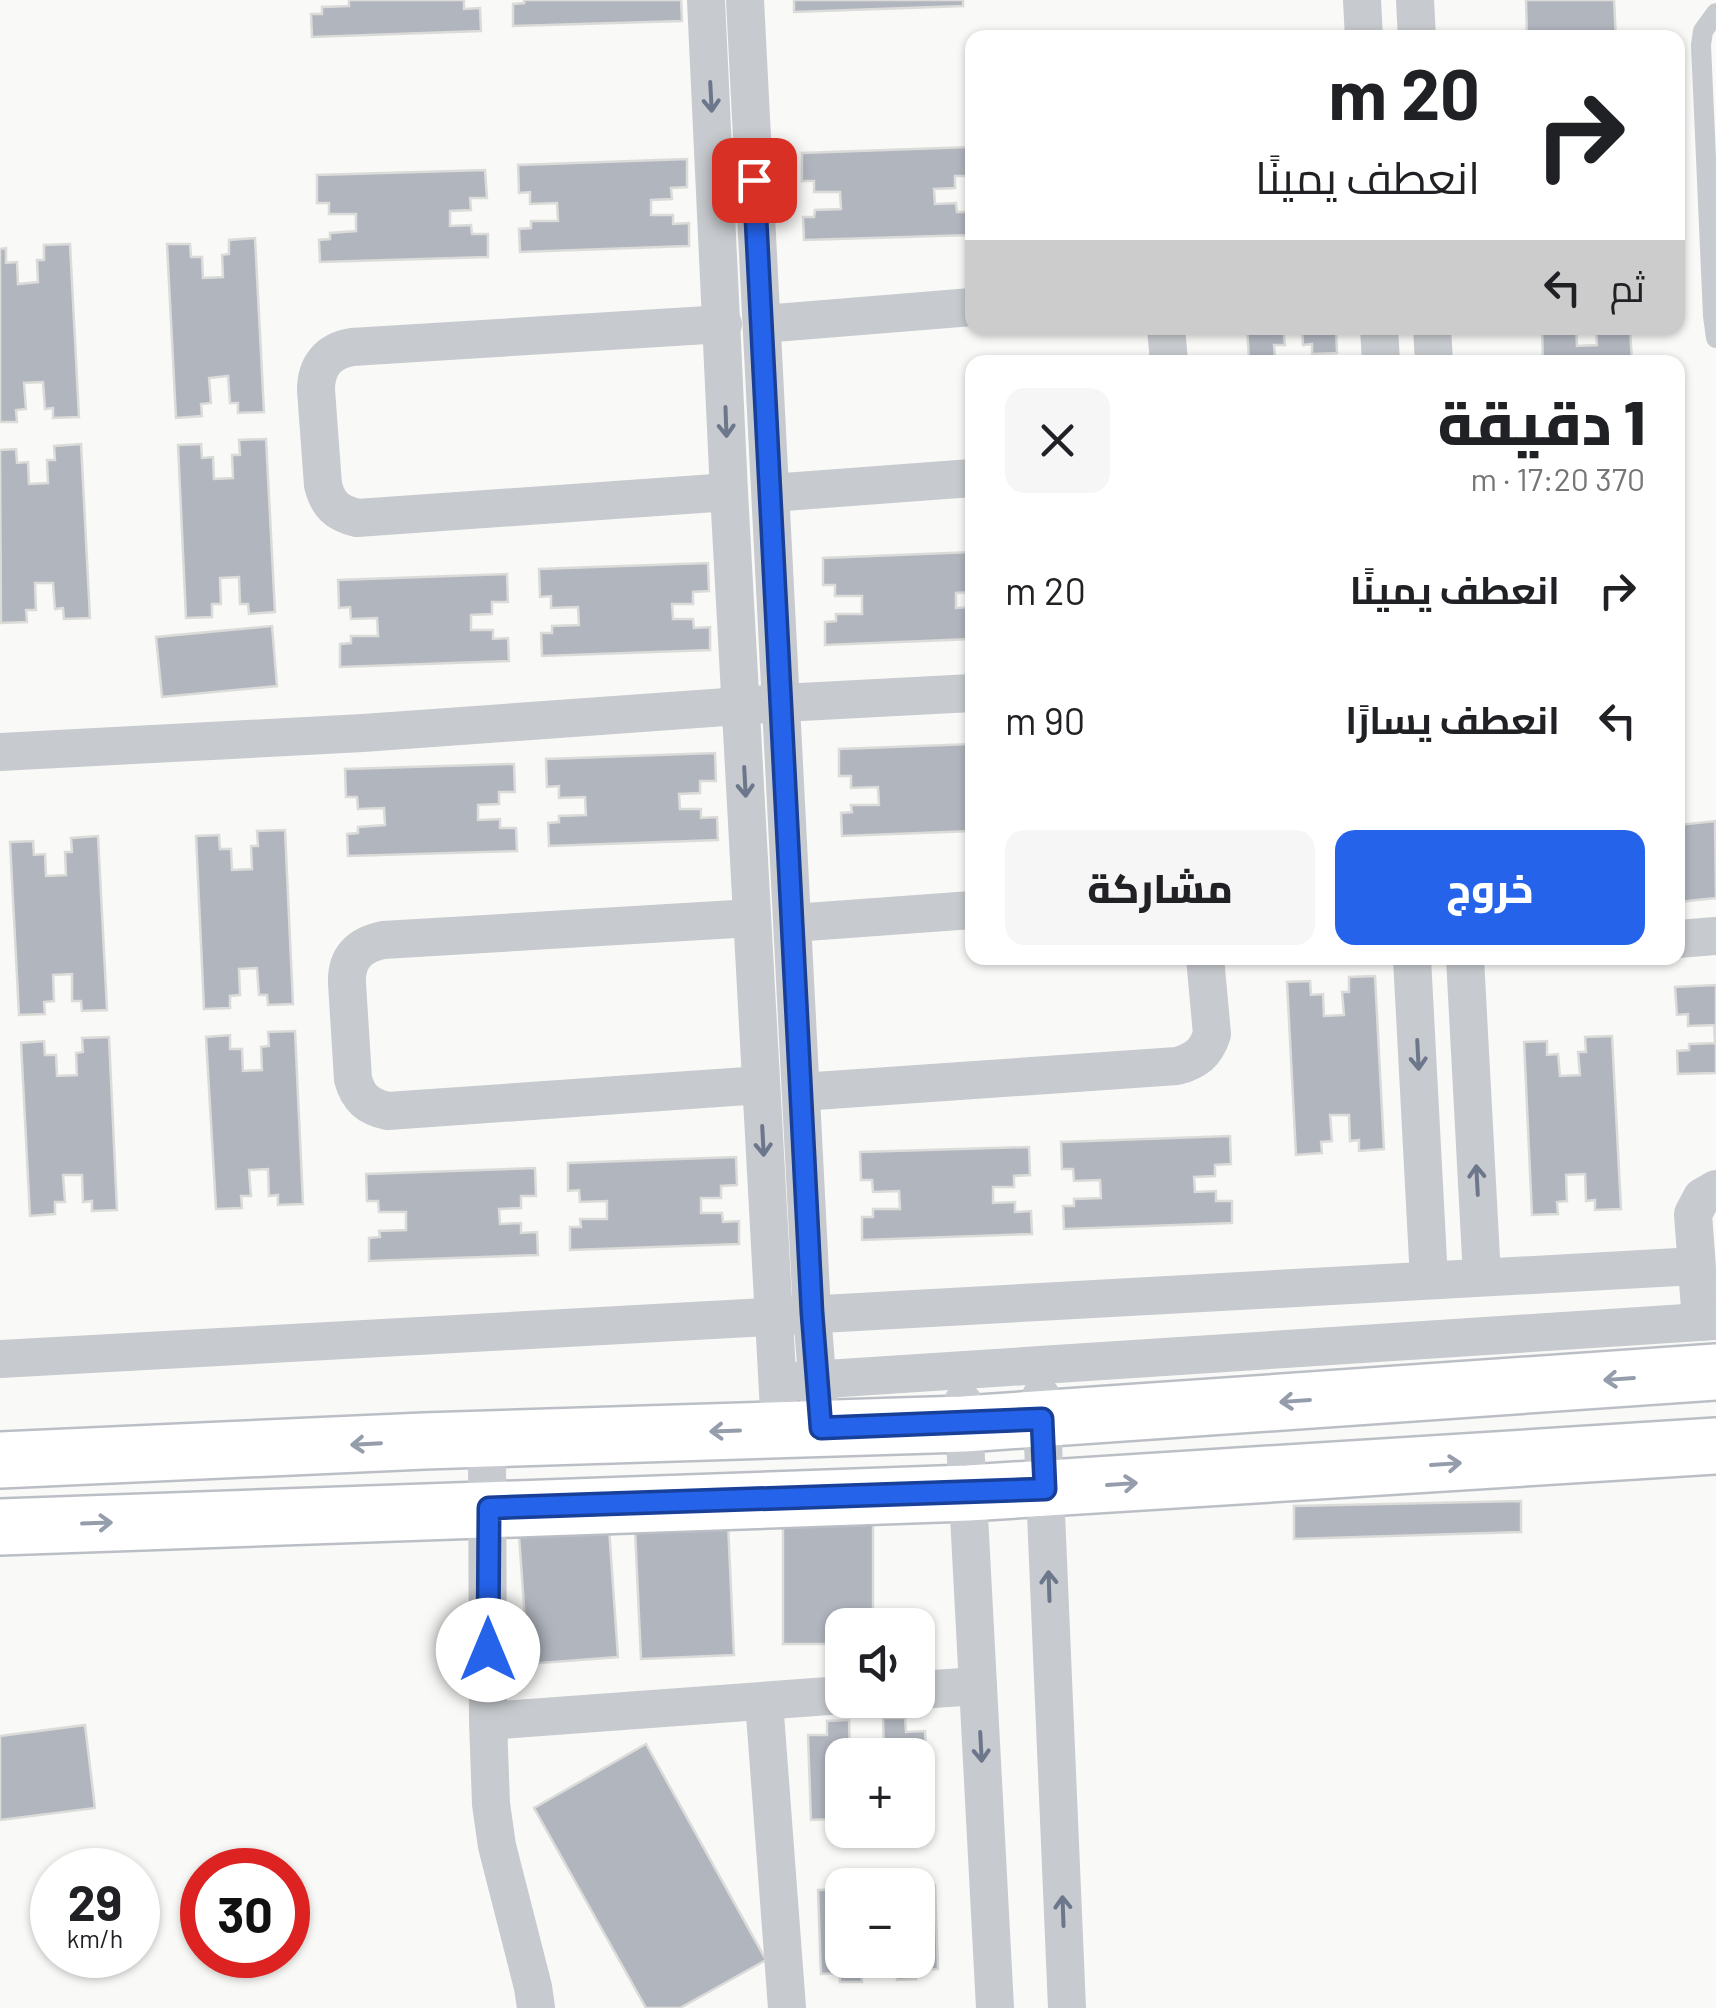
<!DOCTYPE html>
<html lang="ar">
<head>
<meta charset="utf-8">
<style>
  :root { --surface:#fff; --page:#f6f6f6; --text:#202124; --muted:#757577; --accent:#2563eb }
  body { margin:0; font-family:Barlow,Cairo,sans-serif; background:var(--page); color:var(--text); direction:rtl; height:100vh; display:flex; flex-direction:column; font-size:38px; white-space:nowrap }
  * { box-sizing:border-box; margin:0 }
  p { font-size:32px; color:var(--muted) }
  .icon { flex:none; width:55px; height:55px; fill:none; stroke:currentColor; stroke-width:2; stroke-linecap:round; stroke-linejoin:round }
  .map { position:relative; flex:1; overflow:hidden; direction:ltr }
  .side { position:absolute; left:965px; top:355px; width:720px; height:610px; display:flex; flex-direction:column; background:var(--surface); border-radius:20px; box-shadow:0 2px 8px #0004; direction:rtl }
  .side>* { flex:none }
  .guide { position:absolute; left:965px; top:30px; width:720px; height:305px; border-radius:20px; box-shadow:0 2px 8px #0004; direction:rtl; background:#fff; color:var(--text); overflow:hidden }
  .tools { position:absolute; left:825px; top:1608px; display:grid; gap:20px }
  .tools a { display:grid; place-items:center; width:110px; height:110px; border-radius:20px; background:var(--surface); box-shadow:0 2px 8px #0004; font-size:50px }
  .speed { position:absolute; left:30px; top:1848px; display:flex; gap:20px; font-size:50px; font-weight:700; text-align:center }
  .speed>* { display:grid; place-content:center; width:130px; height:130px; border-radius:50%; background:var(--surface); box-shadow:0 2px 8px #0004; line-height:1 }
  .speed small { font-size:25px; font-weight:400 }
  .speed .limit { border:15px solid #d22; background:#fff; color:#111 }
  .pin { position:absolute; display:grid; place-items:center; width:85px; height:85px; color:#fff; margin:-42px; border-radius:20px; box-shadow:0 5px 15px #0006 }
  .me { position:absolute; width:110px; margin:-55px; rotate:0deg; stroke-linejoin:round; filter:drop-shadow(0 0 8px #0008) }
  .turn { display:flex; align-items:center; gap:35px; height:210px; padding:0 40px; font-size:45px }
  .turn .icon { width:130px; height:130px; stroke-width:2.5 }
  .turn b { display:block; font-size:70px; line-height:85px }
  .then { display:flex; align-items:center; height:95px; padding:0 40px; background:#0003; gap:20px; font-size:38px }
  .round { display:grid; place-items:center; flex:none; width:105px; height:105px; border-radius:20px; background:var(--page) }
  .headline { display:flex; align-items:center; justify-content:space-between; height:170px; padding:0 40px }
  h1 { font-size:60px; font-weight:800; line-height:75px }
  .cta { display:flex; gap:20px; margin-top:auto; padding:20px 40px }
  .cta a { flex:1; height:115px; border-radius:20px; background:var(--accent); color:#fff; font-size:40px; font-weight:800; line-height:115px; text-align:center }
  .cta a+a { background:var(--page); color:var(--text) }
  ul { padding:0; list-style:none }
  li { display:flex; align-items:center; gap:30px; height:130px; padding:0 40px }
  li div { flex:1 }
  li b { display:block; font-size:38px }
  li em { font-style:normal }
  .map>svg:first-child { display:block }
  .building { fill:#b0b5be; stroke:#dbdbd9; stroke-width:2.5 }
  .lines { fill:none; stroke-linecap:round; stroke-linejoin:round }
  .secondary-casing { stroke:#bbbfc5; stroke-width:60 }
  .lane { stroke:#c7cace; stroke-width:20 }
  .street { stroke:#c7cace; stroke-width:38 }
  .secondary { stroke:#fff; stroke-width:55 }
  .oneway { stroke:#6c778c }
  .oneway2 { stroke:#959dac }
  .route-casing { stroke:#184099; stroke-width:25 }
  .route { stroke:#2563eb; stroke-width:18 }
</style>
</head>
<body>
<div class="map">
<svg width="1716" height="2008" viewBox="0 0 1716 2008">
  <rect width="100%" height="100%" fill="#f9f9f7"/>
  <g class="building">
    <polygon points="349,0 464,0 464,9 480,8 481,31 312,37 311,14 322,14 322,7 349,6"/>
    <polygon points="524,0 681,0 682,21 513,26 513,4 524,3"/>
    <polygon points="794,0 963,0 963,6 794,12"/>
    <polygon points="1526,0 1614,0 1616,38 1527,38"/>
    <polygon points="970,147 971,176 955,176 955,188 934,189 935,204 956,203 957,212 972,212 972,235 804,240 803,217 814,217 815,210 841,209 840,192 814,192 814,181 802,181 802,153"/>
    <polygon points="687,159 687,187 671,188 672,199 651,200 651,215 673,215 673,224 689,223 689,246 520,252 519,229 531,228 531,221 558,221 557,203 530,204 530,192 519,193 518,165"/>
    <polygon points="485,170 487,198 470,198 471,210 450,211 450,226 471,225 472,234 488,234 488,257 320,262 319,240 330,239 330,233 356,231 356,214 329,214 329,203 317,203 317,175"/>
    <polygon points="255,238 264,412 238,413 238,403 230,403 228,376 209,378 211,403 201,404 202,416 176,418 167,244 190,244 191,257 202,257 203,278 223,277 222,255 229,254 229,240"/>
    <polygon points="70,244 79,417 53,418 53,408 45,409 43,382 24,383 26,409 16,410 17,422 0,422 0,249 6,248 6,263 17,262 18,284 38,282 37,260 44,260 44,245"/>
    <polygon points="1247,328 1283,328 1285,345 1274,345 1275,357 1249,359"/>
    <polygon points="1302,328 1336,328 1337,353 1312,354 1312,344 1303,345"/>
    <polygon points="1542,328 1576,328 1577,346 1597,345 1596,328 1630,328 1632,362 1543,362"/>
    <polygon points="266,439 275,612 249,614 248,604 240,604 239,577 220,578 221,604 212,604 212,617 186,618 178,445 201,444 202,458 213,457 214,479 233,478 232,455 240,455 239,440"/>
    <polygon points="81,444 90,618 64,619 63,608 55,609 53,583 35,583 36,610 26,610 27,622 1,623 0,450 16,449 17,463 28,462 29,484 48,483 47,460 55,460 54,446"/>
    <polygon points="972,552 972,592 956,593 956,608 972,607 972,639 825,645 825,622 836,621 836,614 862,614 862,596 835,596 835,585 823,585 823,558"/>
    <polygon points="708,563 709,591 693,592 693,604 672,604 673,619 693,619 694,628 710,627 710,650 542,656 541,633 552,633 552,626 579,625 578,607 551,608 551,596 540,597 539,569"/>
    <polygon points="507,574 508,602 492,602 492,614 471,615 471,630 493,630 493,639 508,638 509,661 340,667 340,644 351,643 351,636 378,636 377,618 351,619 350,607 339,608 338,580"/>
    <polygon points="272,626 277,686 162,697 156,637"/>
    <polygon points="972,744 972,831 842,836 841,813 852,812 851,805 879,805 878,787 851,788 851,776 839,776 839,749"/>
    <polygon points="715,753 716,781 700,781 700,793 679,794 680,809 701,809 701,818 717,817 718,840 549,846 548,823 559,822 559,816 586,815 585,797 559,798 559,786 547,787 546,759"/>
    <polygon points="514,764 515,792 499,792 499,804 478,805 478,820 500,819 500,828 516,828 517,851 348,856 347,834 358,833 358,827 385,825 384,808 358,809 357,797 346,797 345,769"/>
    <polygon points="1715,821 1716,898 1678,902 1678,825"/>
    <polygon points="285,830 293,1004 268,1005 267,995 259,995 257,968 239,969 240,995 230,996 230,1008 204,1009 196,836 219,835 220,849 231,849 232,870 252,869 251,846 258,846 257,831"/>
    <polygon points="98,836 107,1010 82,1011 81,1001 72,1001 72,974 53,975 54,1001 44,1002 45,1014 19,1015 10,842 33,841 34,855 45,854 46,876 66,875 65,852 72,852 71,838"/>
    <polygon points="1375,976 1384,1149 1359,1151 1359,1140 1350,1141 1349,1115 1330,1115 1332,1141 1321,1142 1322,1153 1296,1155 1287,982 1310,981 1311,995 1323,994 1324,1016 1344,1015 1342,992 1349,992 1349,977"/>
    <polygon points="1716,985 1716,1073 1678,1074 1677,1051 1689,1050 1689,1044 1715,1043 1714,1025 1688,1026 1688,1014 1677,1015 1675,987"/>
    <polygon points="295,1031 303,1204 278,1205 278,1195 269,1196 268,1169 249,1170 251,1196 241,1196 242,1208 216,1209 206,1037 230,1035 230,1049 242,1049 243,1071 262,1070 261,1047 269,1046 268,1032"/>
    <polygon points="1612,1036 1621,1209 1595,1210 1595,1200 1586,1201 1585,1174 1566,1175 1567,1201 1557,1202 1558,1214 1532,1215 1524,1042 1547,1041 1547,1055 1558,1054 1560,1076 1580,1075 1578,1052 1586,1052 1585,1037"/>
    <polygon points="109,1037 117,1210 92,1211 92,1201 83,1202 82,1175 63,1175 65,1202 55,1202 55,1214 30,1216 21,1043 44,1041 45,1055 56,1055 57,1076 77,1075 76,1053 83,1052 82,1038"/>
    <polygon points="1230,1136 1231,1164 1215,1165 1215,1176 1194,1177 1195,1192 1216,1191 1216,1201 1232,1201 1232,1223 1064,1229 1063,1206 1074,1206 1074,1199 1101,1198 1100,1180 1074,1181 1073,1169 1062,1169 1061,1142"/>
    <polygon points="1029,1147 1030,1175 1014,1176 1014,1187 993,1187 993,1203 1015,1202 1015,1212 1031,1211 1032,1234 862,1240 862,1217 873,1217 873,1209 900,1209 899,1191 873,1192 872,1180 861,1180 860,1152"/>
    <polygon points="736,1157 737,1185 721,1186 721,1198 701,1198 701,1213 722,1213 723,1222 739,1221 739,1244 570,1250 570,1227 581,1227 580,1219 607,1219 607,1201 580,1202 579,1190 568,1191 568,1163"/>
    <polygon points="535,1168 536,1196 521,1196 521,1208 499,1209 500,1224 521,1223 521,1233 537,1232 538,1255 369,1261 369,1238 380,1237 379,1231 406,1230 406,1212 379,1212 378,1201 367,1201 366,1174"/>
    <polygon points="1521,1501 1521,1532 1294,1539 1294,1506"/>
    <polygon points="873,1517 873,1625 842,1625 842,1644 783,1644 783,1518"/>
    <polygon points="728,1524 734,1655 641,1659 635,1529"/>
    <polygon points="609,1528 618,1657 528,1664 519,1535"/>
    <polygon points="883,1718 905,1718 906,1732 925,1731 929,1815 918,1816 918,1755 842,1755 842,1828 831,1828 831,1819 811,1820 808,1735 827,1735 827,1721 849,1720 850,1754 884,1753"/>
    <polygon points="85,1725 95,1808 0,1820 0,1736"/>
    <polygon points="646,1744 766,1960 680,2008 646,2008 534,1808"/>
    <polygon points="915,1871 915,1885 893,1885 893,1872"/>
    <polygon points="858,1874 859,1885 842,1885 842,1960 865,1960 861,1960 862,1982 840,1982 840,1973 821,1974 818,1890 837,1889 837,1875"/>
    <polygon points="918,1885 935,1885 938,1969 916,1970 916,1979 897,1980 896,1960 918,1960"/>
  </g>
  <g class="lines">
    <g class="secondary-casing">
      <g id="secondary">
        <polyline points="0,1460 424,1441 964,1424 1716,1372"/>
        <polyline points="0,1527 968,1493 1716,1446"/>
      </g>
    </g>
    <polyline class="lane" points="1716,13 1703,31 1701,45 1713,316 1716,338"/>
    <g class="street">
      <polyline points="706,0 729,492 780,1429"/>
      <polyline points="745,0 812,1313 821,1428"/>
      <polyline points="1362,0 1364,38"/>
      <polyline points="1415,0 1417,38"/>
      <path d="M723 324 352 347C328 351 316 366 316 390L323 485C328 505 337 513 357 518L729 492"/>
      <polyline points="762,324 972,307"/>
      <polyline points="1166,328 1169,362"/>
      <polyline points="1379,328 1381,362"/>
      <polyline points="1432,328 1434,362"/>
      <polyline points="771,493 972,478"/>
      <polyline points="0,752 363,733 782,703 972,693"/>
      <path d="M752 918 383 940C359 945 346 958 347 983L353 1079C358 1098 368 1107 388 1111L761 1085"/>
      <polyline points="793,923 972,910"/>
      <polyline points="1678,939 1716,936"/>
      <polyline points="1412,958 1429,1280"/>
      <polyline points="1465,958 1482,1277"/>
      <path d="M801 1092 1177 1066C1196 1061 1206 1053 1212 1034L1205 958"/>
      <polyline points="1701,1322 1693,1214 1702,1197 1716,1189"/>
      <polyline points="0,1359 1696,1266"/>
      <polyline points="795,1381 1716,1321"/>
      <polyline points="1041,1396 1067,2008"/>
      <polyline points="963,1402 995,2008"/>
      <polyline points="487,1439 488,1721 491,1804 497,1846 533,1987 536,2008"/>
      <polyline points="918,1690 978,1686"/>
      <polyline points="764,1701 787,2008"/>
      <polyline points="488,1721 842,1695"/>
    </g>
    <use href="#secondary" class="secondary"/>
  </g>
  <defs><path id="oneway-shaft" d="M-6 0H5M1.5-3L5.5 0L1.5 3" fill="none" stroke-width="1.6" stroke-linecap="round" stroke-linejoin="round" transform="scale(2.5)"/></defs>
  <g class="oneway">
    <use href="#oneway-shaft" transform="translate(711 97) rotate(87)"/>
    <use href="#oneway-shaft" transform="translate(726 422) rotate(88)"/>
    <use href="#oneway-shaft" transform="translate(745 782) rotate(87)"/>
    <use href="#oneway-shaft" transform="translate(1418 1055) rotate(87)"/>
    <use href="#oneway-shaft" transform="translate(763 1141) rotate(87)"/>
    <use href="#oneway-shaft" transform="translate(1477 1180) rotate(-93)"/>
    <use href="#oneway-shaft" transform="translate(1049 1586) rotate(-92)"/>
    <use href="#oneway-shaft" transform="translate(981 1747) rotate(87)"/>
    <use href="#oneway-shaft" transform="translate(1063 1911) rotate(-92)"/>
  </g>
  <g class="oneway2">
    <use href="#oneway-shaft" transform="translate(1619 1379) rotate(176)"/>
    <use href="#oneway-shaft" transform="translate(1295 1401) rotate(176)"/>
    <use href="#oneway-shaft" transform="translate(725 1431) rotate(178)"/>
    <use href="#oneway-shaft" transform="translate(366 1444) rotate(177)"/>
    <use href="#oneway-shaft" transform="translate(1446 1464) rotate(-4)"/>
    <use href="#oneway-shaft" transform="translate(1122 1484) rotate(-4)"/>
    <use href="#oneway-shaft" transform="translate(97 1523) rotate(-2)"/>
  </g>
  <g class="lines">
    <g class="route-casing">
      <polyline id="route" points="488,1650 489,1508 1045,1489 1042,1419 821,1428 812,1313 754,180"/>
    </g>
    <use href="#route" class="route"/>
  </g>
</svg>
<div class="tools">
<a><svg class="icon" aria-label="sound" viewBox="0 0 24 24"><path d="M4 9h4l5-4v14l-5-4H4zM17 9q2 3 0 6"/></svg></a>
<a>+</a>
<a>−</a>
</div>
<div class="speed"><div>29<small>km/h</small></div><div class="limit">30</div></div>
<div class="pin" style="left:754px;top:180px;background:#d93025"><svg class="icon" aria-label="arrive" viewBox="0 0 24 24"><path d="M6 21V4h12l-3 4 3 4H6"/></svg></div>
<svg class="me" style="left:488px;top:1650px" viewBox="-20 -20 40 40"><circle r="19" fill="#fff"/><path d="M0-13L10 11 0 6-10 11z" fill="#2563eb"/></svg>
<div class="guide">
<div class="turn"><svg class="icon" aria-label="right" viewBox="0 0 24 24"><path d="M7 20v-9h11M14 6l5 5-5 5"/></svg><div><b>20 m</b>انعطف يمينًا</div></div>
<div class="then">ثم<svg class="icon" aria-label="left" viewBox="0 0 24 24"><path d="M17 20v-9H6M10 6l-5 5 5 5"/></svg></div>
</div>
<section class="side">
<div class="headline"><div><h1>1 دقيقة</h1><p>370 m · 17:20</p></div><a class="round"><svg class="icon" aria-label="close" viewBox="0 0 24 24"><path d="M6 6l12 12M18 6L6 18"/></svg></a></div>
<ul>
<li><svg class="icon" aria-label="right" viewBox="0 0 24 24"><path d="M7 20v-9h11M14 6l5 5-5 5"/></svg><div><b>انعطف يمينًا</b></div><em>20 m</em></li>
<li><svg class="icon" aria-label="left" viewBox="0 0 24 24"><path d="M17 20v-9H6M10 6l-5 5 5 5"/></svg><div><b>انعطف يسارًا</b></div><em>90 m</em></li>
</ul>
<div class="cta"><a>خروج</a><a>مشاركة</a></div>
</section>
</div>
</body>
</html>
